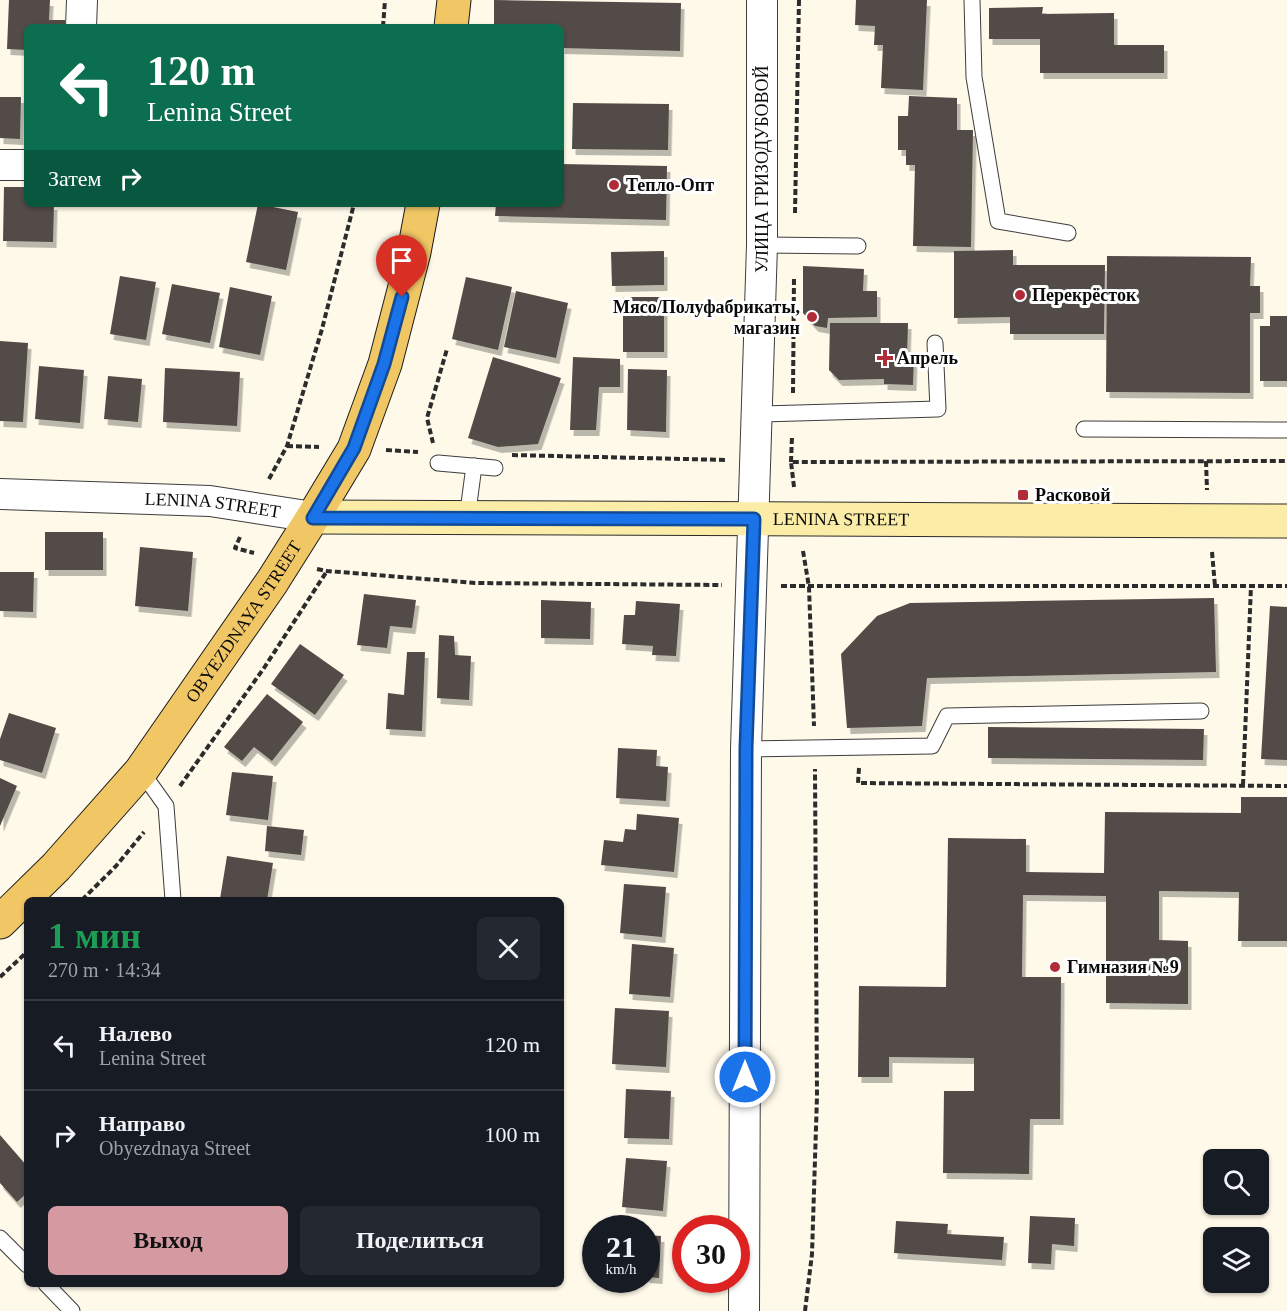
<!DOCTYPE html>
<html lang="ru">
<head>
<meta charset="utf-8">
<style>
  :root { --surface:#171b24; --page:#242831; --text:#f1f3f6; --muted:#9ea1a6; --line:#363941; --accent:#d599a1 }
  body { margin:0; font-family:Georgia,serif; background:var(--page); color:var(--text); height:100vh; display:flex; flex-direction:column; font-size:22px; white-space:nowrap }
  * { box-sizing:border-box; margin:0 }
  p { font-size:20px; color:var(--muted) }
  .icon { flex:none; width:33px; height:33px; fill:none; stroke:currentColor; stroke-width:2; stroke-linecap:round; stroke-linejoin:round }
  .map { position:relative; flex:1; overflow:hidden }
  .sheet { position:absolute; left:24px; top:897px; width:540px; height:390px; display:flex; flex-direction:column; background:var(--surface); border-radius:9px; box-shadow:0 2px 4px #0004 }
  .sheet>* { flex:none }
  .guide { position:absolute; left:24px; top:24px; width:540px; height:183px; border-radius:9px; box-shadow:0 2px 4px #0004; background:#0b6e4f; color:#fff; overflow:hidden }
  .tools { position:absolute; left:1203px; top:1149px; display:grid; gap:12px }
  .tools a { display:grid; place-items:center; width:66px; height:66px; border-radius:9px; background:var(--surface); box-shadow:0 2px 4px #0004; font-size:30px }
  .speed { position:absolute; left:582px; top:1215px; display:flex; gap:12px; font-size:30px; font-weight:700; text-align:center }
  .speed>* { display:grid; place-content:center; width:78px; height:78px; border-radius:50%; background:var(--surface); box-shadow:0 2px 4px #0004; line-height:1 }
  .speed small { font-size:15px; font-weight:400 }
  .speed .limit { border:9px solid #d22; background:#fff; color:#111 }
  .pin { position:absolute; display:grid; place-items:center; width:51px; height:51px; color:#fff; margin:-62px -26px; border-radius:50% 50% 50% 0; rotate:-45deg; box-shadow:0 0 6px #0007 }
  .pin .icon { rotate:45deg }
  .me { position:absolute; width:66px; margin:-33px; rotate:0deg; stroke-linejoin:round; filter:drop-shadow(0 0 4px #0008) }
  .turn { display:flex; align-items:center; gap:21px; height:126px; padding:0 24px; font-size:27px }
  .turn .icon { width:78px; height:78px; stroke-width:2.5 }
  .turn b { display:block; font-size:42px; line-height:51px }
  .then { display:flex; align-items:center; height:57px; padding:0 24px; background:#0003; gap:12px; font-size:22px }
  .round { display:grid; place-items:center; flex:none; width:63px; height:63px; border-radius:9px; background:var(--page) }
  .overview { display:flex; align-items:center; justify-content:space-between; height:102px; padding:0 24px }
  h1 { font-size:36px; font-weight:700; line-height:45px; color:#1e9e55 }
  .cta { display:flex; gap:12px; margin-top:auto; padding:12px 24px }
  .cta a { flex:1; height:69px; border-radius:9px; background:var(--accent); color:#111; font-size:24px; font-weight:700; line-height:69px; text-align:center }
  .cta a+a { background:var(--page); color:var(--text) }
  ul { padding:0; list-style:none }
  li { display:flex; align-items:center; gap:18px; height:90px; padding:0 24px; border-top:2px solid var(--line) }
  li div { flex:1 }
  li b { display:block; font-size:22px }
  li em { font-style:normal }
  .map>svg:first-child { display:block }
  .building { fill:#524b47; filter:url(#shadow) }
  .lines { fill:none; stroke-linecap:round; stroke-linejoin:round }
  .lane-casing { stroke:#3d3d3d; stroke-width:17 }
  .street-casing { stroke:#3d3d3d; stroke-width:32 }
  .secondary-casing { stroke:#2c2c2c; stroke-width:35 }
  .primary-casing { stroke:#1b1b1b; stroke-width:35 }
  .path { stroke:#2c2c2c; stroke-width:4; stroke-dasharray:6 3; stroke-linecap:butt }
  .lane { stroke:#fff; stroke-width:15 }
  .street { stroke:#fff; stroke-width:30 }
  .secondary { stroke:#fbeda7; stroke-width:33 }
  .primary { stroke:#f1c765; stroke-width:33 }
  .route-casing { stroke:#114b97; stroke-width:15 }
  .route { stroke:#1a73e8; stroke-width:10 }
  .poi-dot { fill:#b22b39; stroke:#fff; stroke-width:2 }
  .labels { text-anchor:middle; dominant-baseline:central; stroke-width:6; stroke-linejoin:round; paint-order:stroke }
  .street-label { font-size:18px; fill:#0a0a0a; stroke:#fff }
  .poi-label { font-size:18px; font-weight:bold; fill:#0a0a0a; stroke:#fff; text-anchor:start }
</style>
</head>
<body>
<div class="map">
<svg width="1287" height="1311" viewBox="0 0 1287 1311">
  <defs>
    <filter id="shadow"><feDropShadow dx="3.5" dy="6" stdDeviation="0" flood-color="#0004"/></filter>
  </defs>
  <rect width="100%" height="100%" fill="#fef9e9"/>
  <g class="building">
    <polygon points="9,0 50,0 49,20 65,20 65,27 27,27 27,50 7,49"/>
    <polygon points="494,0 681,3 680,51 561,48 561,27 494,27"/>
    <polygon points="856,0 927,0 923,90 881,88 883,45 874,45 875,26 855,25"/>
    <polygon points="1043,7 1042,14 1114,13 1114,45 1164,45 1164,73 1040,73 1040,39 989,39 989,8"/>
    <polygon points="909,96 957,98 957,130 973,130 971,247 913,246 915,165 906,165 906,150 898,150 898,116 908,116"/>
    <polygon points="0,97 21,97 20,139 0,138"/>
    <polygon points="573,103 669,104 668,150 572,149"/>
    <polygon points="561,164 667,166 666,220 495,216 496,204 561,204"/>
    <polygon points="4,187 27,187 27,204 54,204 53,242 3,241"/>
    <polygon points="258,204 298,212 286,270 246,262"/>
    <polygon points="1013,250 1013,265 1105,265 1104,334 1010,334 1010,317 954,318 954,251"/>
    <polygon points="664,251 664,285 612,286 611,252"/>
    <polygon points="1107,256 1251,257 1250,286 1260,286 1260,313 1250,313 1250,393 1106,392"/>
    <polygon points="803,266 864,269 863,291 877,291 877,317 828,318 827,328 815,326 803,313"/>
    <polygon points="120,276 156,282 146,340 110,334"/>
    <polygon points="466,277 512,287 498,350 452,339"/>
    <polygon points="172,284 220,293 210,343 162,334"/>
    <polygon points="230,287 272,296 260,355 219,347"/>
    <polygon points="516,291 568,303 556,358 504,347"/>
    <rect x="623" y="297" width="41" height="55"/>
    <polygon points="1270,316 1287,316 1287,381 1260,381 1260,326 1270,326"/>
    <polygon points="830,323 908,323 907,357 914,357 913,385 884,384 884,379 839,380 829,370"/>
    <polygon points="0,341 28,343 23,422 0,421"/>
    <polygon points="493,357 561,378 538,444 498,447 468,438"/>
    <polygon points="573,357 620,359 620,387 599,387 596,430 570,430"/>
    <polygon points="39,366 84,370 80,423 35,419"/>
    <polygon points="165,368 240,372 237,426 163,422"/>
    <polygon points="628,369 667,370 666,432 627,430"/>
    <polygon points="108,376 142,379 138,422 104,419"/>
    <rect x="45" y="532" width="58" height="38"/>
    <polygon points="140,547 193,552 188,611 135,606"/>
    <polygon points="0,572 34,572 33,612 0,611"/>
    <polygon points="364,594 416,600 412,628 390,626 387,648 357,645"/>
    <polygon points="1214,598 1216,672 927,678 922,726 847,728 841,654 877,616 910,603"/>
    <polygon points="541,600 591,602 590,639 541,638"/>
    <polygon points="636,601 680,604 676,656 652,655 653,646 622,644 624,615 635,615"/>
    <polygon points="1270,606 1287,607 1287,760 1261,759"/>
    <polygon points="439,635 454,636 455,655 471,656 469,700 437,698"/>
    <polygon points="300,644 344,675 315,715 271,684"/>
    <polygon points="407,652 425,652 422,731 386,729 388,693 404,695"/>
    <polygon points="267,694 303,722 272,761 254,747 242,761 224,747"/>
    <polygon points="9,713 56,728 42,773 0,760 0,739"/>
    <polygon points="988,727 1204,729 1203,760 988,758"/>
    <polygon points="618,748 657,750 656,766 668,767 666,801 616,798"/>
    <polygon points="232,772 273,776 268,820 226,815"/>
    <polygon points="0,778 17,786 0,826"/>
    <polygon points="1241,797 1287,797 1287,941 1238,941 1239,892 1159,891 1159,940 1188,941 1188,1004 1106,1003 1106,896 1023,895 1022,977 1061,977 1060,1119 1030,1119 1029,1174 943,1173 944,1091 974,1091 974,1058 889,1057 889,1077 858,1077 859,986 946,987 948,838 1026,839 1026,872 1104,873 1105,812 1241,813"/>
    <polygon points="637,814 679,818 674,872 601,865 604,840 623,842 625,829 636,830"/>
    <polygon points="267,826 304,830 301,855 265,851"/>
    <polygon points="227,856 273,863 267,900 220,899"/>
    <polygon points="624,884 666,887 662,937 620,933"/>
    <polygon points="632,944 674,948 670,997 629,994"/>
    <polygon points="615,1008 669,1011 666,1067 612,1064"/>
    <polygon points="626,1089 671,1091 669,1139 624,1138"/>
    <polygon points="0,1135 27,1166 27,1193 17,1202 0,1183"/>
    <polygon points="626,1158 667,1161 663,1211 622,1207"/>
    <polygon points="1030,1216 1075,1218 1074,1246 1052,1244 1051,1264 1028,1263"/>
    <polygon points="896,1221 948,1224 947,1234 1004,1237 1002,1260 894,1253"/>
    <polygon points="646,1235 661,1236 659,1278 646,1277"/>
  </g>
  <g class="lines">
    <g class="lane-casing">
      <g id="lane">
        <polyline points="972,0 974,77 998,221 1068,233"/>
        <polyline points="762,245 858,246"/>
        <polyline points="758,414 938,409 935,343"/>
        <polyline points="1084,429 1287,430"/>
        <polyline points="438,463 495,468"/>
        <polyline points="467,519 474,466"/>
        <polyline points="746,749 932,746 947,716 1201,711"/>
        <polyline points="141,771 166,806 173,900"/>
        <polyline points="0,1238 27,1265"/>
        <polyline points="46,1284 72,1311"/>
      </g>
    </g>
    <g class="street-casing">
      <g id="street">
        <polyline points="81,27 82,0"/>
        <polyline points="0,165 27,165"/>
        <path id="s1" d="M0 494 210 501 313 517"/>
        <path id="s2" d="M744 1311 746 749 762 245V0"/>
      </g>
    </g>
    <g class="secondary-casing">
      <g id="secondary">
        <path id="s3" d="M313 517 1287 521"/>
      </g>
    </g>
    <g class="primary-casing">
      <g id="primary">
        <polyline points="451,27 454,0"/>
        <path id="s4" d="M0 922 56 867 141 771 272 582 313 517 354 449 385 364 414 252 423 204"/>
      </g>
    </g>
    <g class="path">
      <polyline points="383,27 385,0"/>
      <polyline points="795,213 799,0"/>
      <polyline points="793,393 794,277"/>
      <polyline points="433,443 427,418 447,349"/>
      <polyline points="287,446 319,447"/>
      <polyline points="386,450 418,452"/>
      <polyline points="512,455 727,460"/>
      <polyline points="1206,461 1207,490"/>
      <polyline points="791,462 792,436"/>
      <polyline points="269,479 287,446 322,329 354,204"/>
      <polyline points="794,487 791,462 1287,461"/>
      <polyline points="240,537 235,548 254,553"/>
      <polyline points="803,551 809,587 814,726"/>
      <polyline points="1212,552 1215,586"/>
      <polyline points="317,569 327,571 475,583 722,585"/>
      <polyline points="781,586 1287,586"/>
      <polyline points="859,768 858,783 1287,786"/>
      <polyline points="1243,785 1251,586"/>
      <polyline points="180,786 264,668 327,571"/>
      <polyline points="82,900 116,866 144,832"/>
      <polyline points="0,977 27,952"/>
      <polyline points="805,1311 812,1254 817,1096 815,769"/>
    </g>
    <use href="#lane" class="lane"/>
    <use href="#street" class="street"/>
    <use href="#secondary" class="secondary"/>
    <use href="#primary" class="primary"/>
  </g>
  <g class="lines">
    <g class="route-casing">
      <polyline id="route" points="402,297 384,364 354,448 313,518 754,519 746,748 745,1077"/>
    </g>
    <use href="#route" class="route"/>
  </g>
  <g class="poi-dot">
    <circle cx="614" cy="185" r="6"/>
    <circle cx="1020" cy="295" r="6"/>
    <circle cx="812" cy="317" r="6"/>
    <path d="M882 349h6v6h6v6h-6v6h-6v-6h-6v-6h6z"/>
    <rect x="1017" y="489" width="12" height="12" rx="3"/>
    <circle cx="1055" cy="967" r="6"/>
  </g>
  <g class="labels">
    <g class="street-label">
      <text stroke="none"><textPath href="#s2" startOffset="1142">УЛИЦА ГРИЗОДУБОВОЙ</textPath></text>
      <text stroke="none"><textPath href="#s1" startOffset="213">LENINA STREET</textPath></text>
      <text stroke="none"><textPath href="#s3" startOffset="528">LENINA STREET</textPath></text>
      <text stroke="none"><textPath href="#s4" startOffset="388">OBYEZDNAYA STREET</textPath></text>
    </g>
    <g class="poi-label">
      <text x="626" y="185">Тепло-Опт</text>
      <text x="1032" y="295">Перекрёсток</text>
      <text x="800" y="307" text-anchor="end">Мясо/Полуфабрикаты,<tspan x="800" dy="21">магазин</tspan></text>
      <text x="897" y="358">Апрель</text>
      <text x="1035" y="495">Расковой</text>
      <text x="1067" y="967">Гимназия №9</text>
    </g>
  </g>
</svg>
<div class="tools">
<a><svg class="icon" aria-label="search" viewBox="0 0 24 24"><circle cx="10" cy="10" r="6"/><path d="M15 15l6 6"/></svg></a>
<a><svg class="icon" aria-label="layers" viewBox="0 0 24 24"><path d="M12 4l9 5-9 5-9-5zM3 14l9 5 9-5"/></svg></a>
</div>
<div class="speed"><div>21<small>km/h</small></div><div class="limit">30</div></div>
<div class="pin" style="left:402px;top:297px;background:#d93025"><svg class="icon" aria-label="arrive" viewBox="0 0 24 24"><path d="M6 21V4h12l-3 4 3 4H6"/></svg></div>
<svg class="me" style="left:745px;top:1077px" viewBox="-20 -20 40 40"><circle r="17" fill="#1a73e8" stroke="#fff" stroke-width="3"/><path d="M0-11L8 9 0 5-8 9z" fill="#fff"/></svg>
<div class="guide">
<div class="turn"><svg class="icon" aria-label="left" viewBox="0 0 24 24"><path d="M17 20v-9H6M10 6l-5 5 5 5"/></svg><div><b>120 m</b>Lenina Street</div></div>
<div class="then">Затем<svg class="icon" aria-label="right" viewBox="0 0 24 24"><path d="M7 20v-9h11M14 6l5 5-5 5"/></svg></div>
</div>
<section class="sheet">
<div class="overview"><div><h1>1 мин</h1><p>270 m · 14:34</p></div><a class="round"><svg class="icon" aria-label="close" viewBox="0 0 24 24"><path d="M6 6l12 12M18 6L6 18"/></svg></a></div>
<ul>
<li><svg class="icon" aria-label="left" viewBox="0 0 24 24"><path d="M17 20v-9H6M10 6l-5 5 5 5"/></svg><div><b>Налево</b><p>Lenina Street</p></div><em>120 m</em></li>
<li><svg class="icon" aria-label="right" viewBox="0 0 24 24"><path d="M7 20v-9h11M14 6l5 5-5 5"/></svg><div><b>Направо</b><p>Obyezdnaya Street</p></div><em>100 m</em></li>
</ul>
<div class="cta"><a>Выход</a><a>Поделиться</a></div>
</section>
</div>
</body>
</html>
